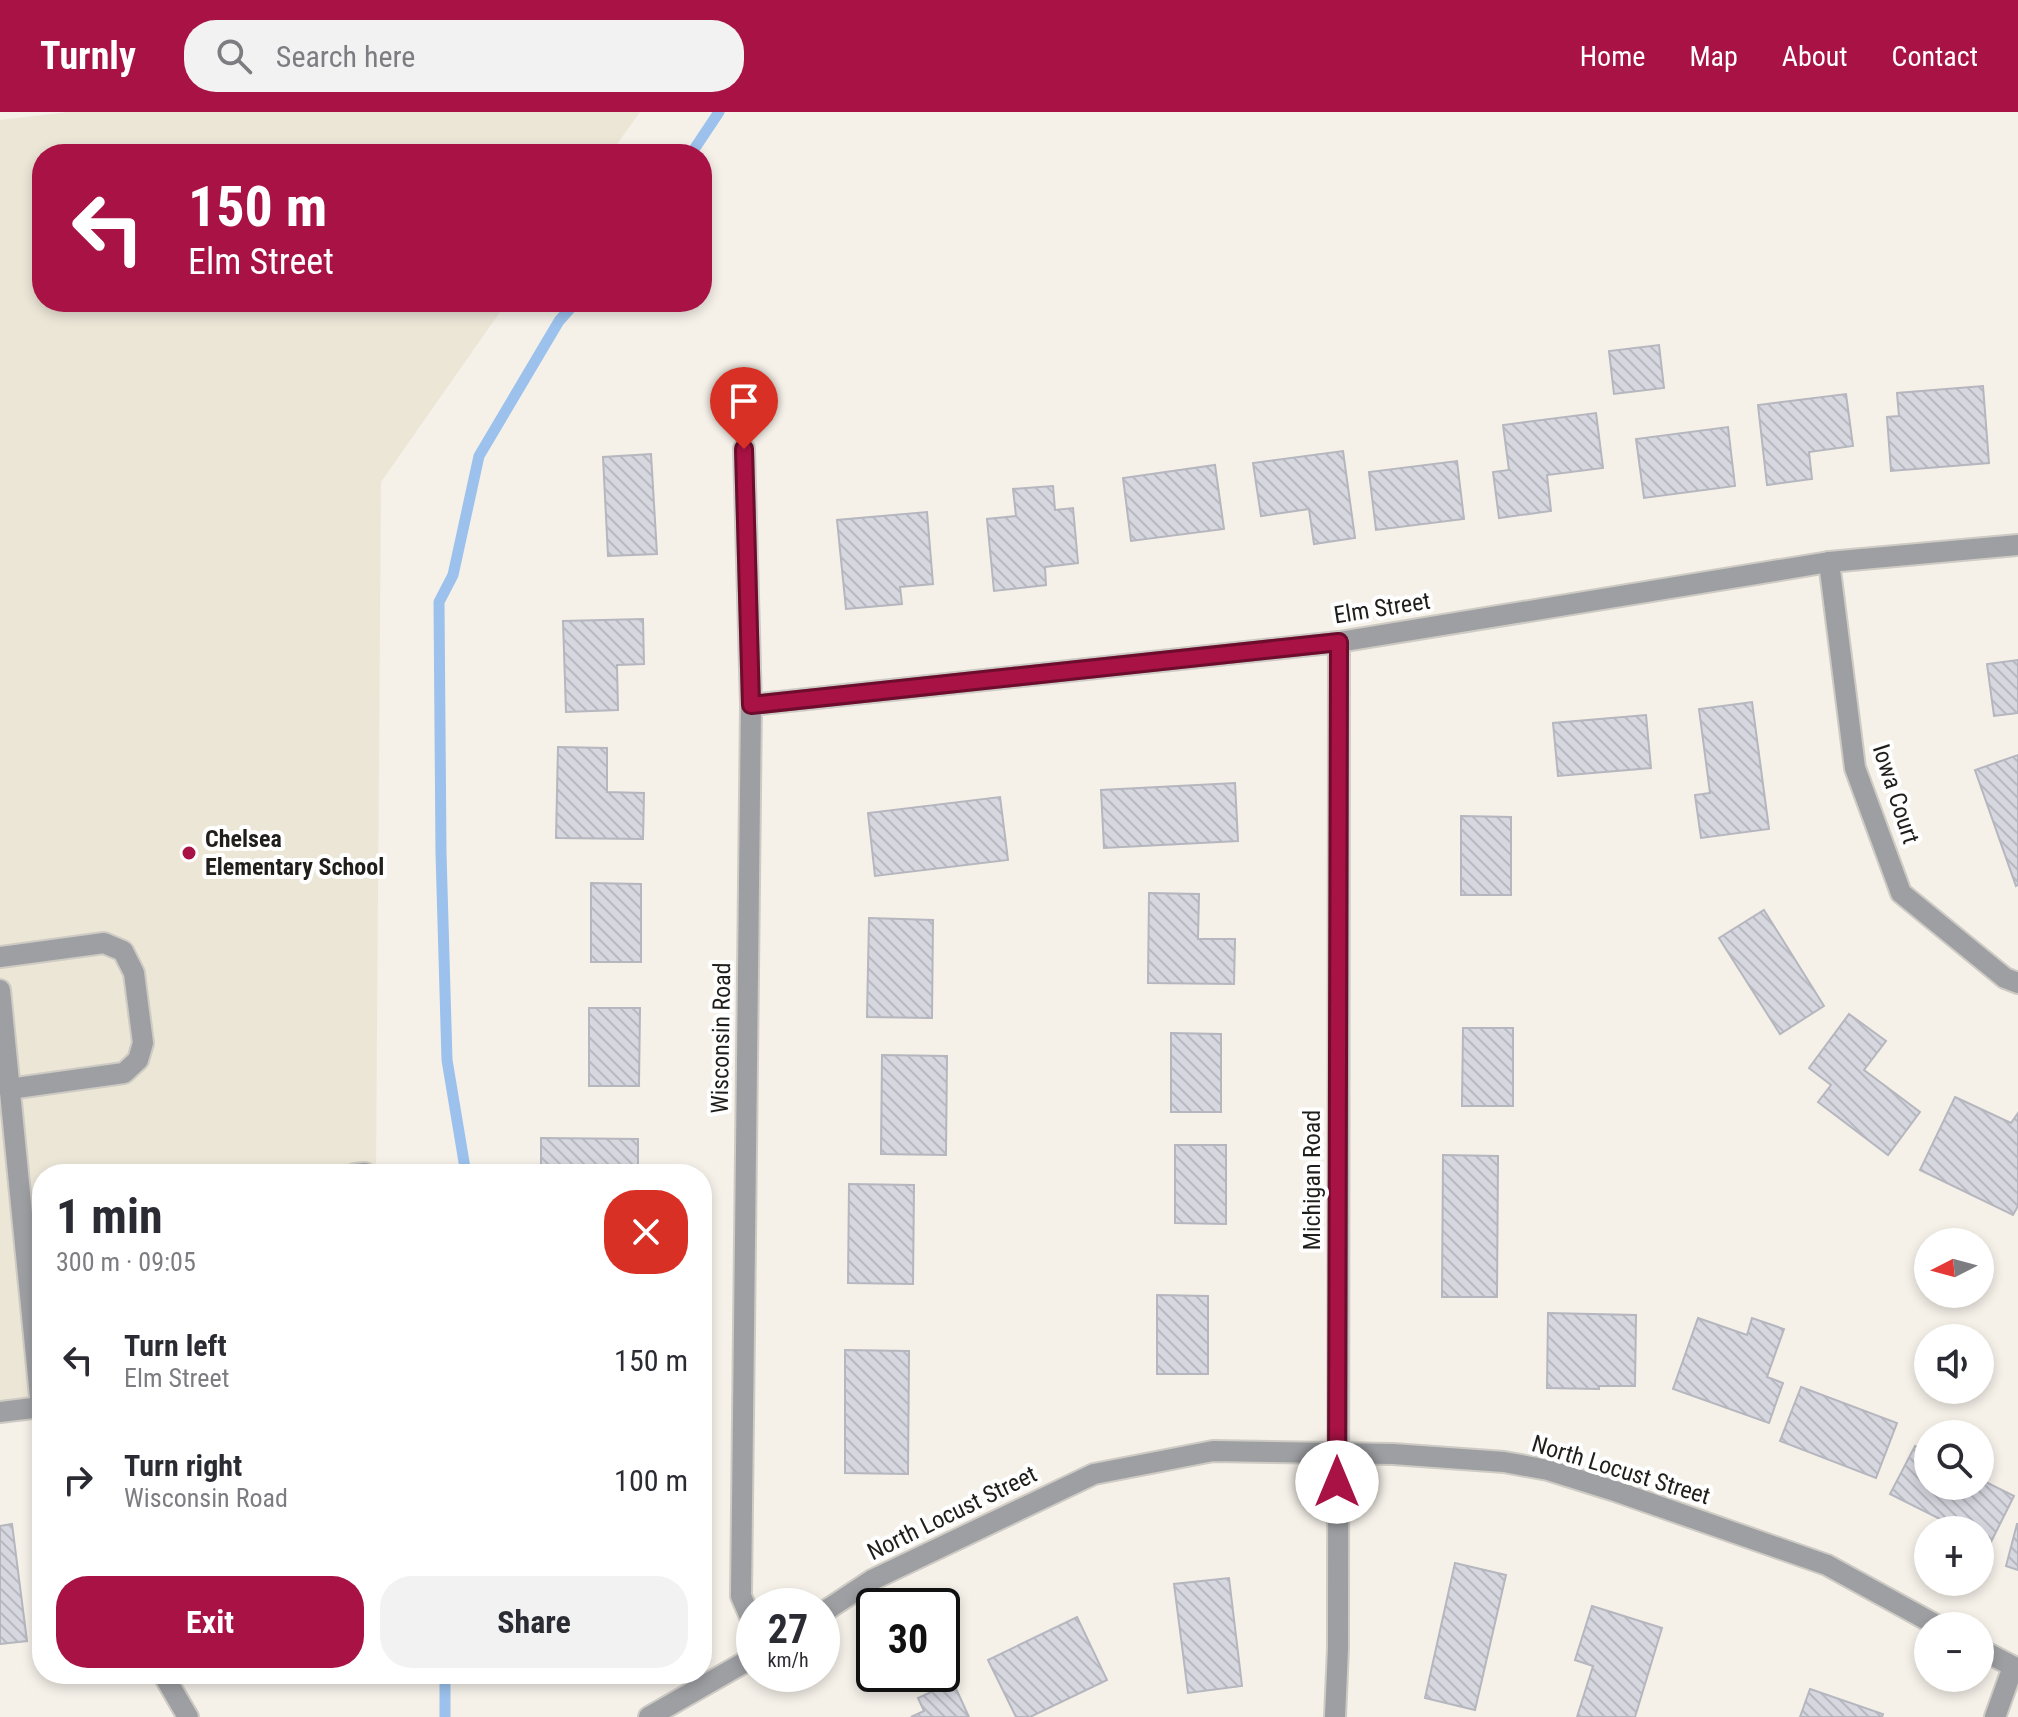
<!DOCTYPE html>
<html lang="en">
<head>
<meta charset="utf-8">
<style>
  :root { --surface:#fff; --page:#f2f2f3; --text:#2b2b33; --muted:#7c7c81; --accent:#a81244 }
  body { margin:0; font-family:"Roboto Condensed",sans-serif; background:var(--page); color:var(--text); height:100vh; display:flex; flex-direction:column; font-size:30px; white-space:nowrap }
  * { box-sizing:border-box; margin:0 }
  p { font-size:26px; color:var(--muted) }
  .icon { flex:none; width:44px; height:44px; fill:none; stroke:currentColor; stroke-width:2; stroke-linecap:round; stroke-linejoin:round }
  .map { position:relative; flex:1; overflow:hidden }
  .drawer { position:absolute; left:32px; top:1052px; width:680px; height:520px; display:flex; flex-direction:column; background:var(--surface); border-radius:32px; box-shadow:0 4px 12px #0003 }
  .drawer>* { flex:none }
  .hud { position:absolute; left:32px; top:32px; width:680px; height:168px; border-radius:32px; box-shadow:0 4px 12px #0003; background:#a81244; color:#fff; overflow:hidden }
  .needle { width:52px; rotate:264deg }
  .controls { position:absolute; left:1914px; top:1116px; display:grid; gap:16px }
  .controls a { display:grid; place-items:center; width:80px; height:80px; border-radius:50%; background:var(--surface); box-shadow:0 4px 12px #0003; font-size:40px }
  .speed { position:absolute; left:736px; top:1476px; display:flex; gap:16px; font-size:40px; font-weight:700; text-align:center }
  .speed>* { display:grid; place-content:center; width:104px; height:104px; border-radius:50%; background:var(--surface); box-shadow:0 4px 12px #0003; line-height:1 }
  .speed small { font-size:20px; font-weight:400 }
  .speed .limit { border:4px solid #111; border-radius:12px; background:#fff; color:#111 }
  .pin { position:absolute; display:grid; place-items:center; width:68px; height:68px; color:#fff; margin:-82px -34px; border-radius:50% 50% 50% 0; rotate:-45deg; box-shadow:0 0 8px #0007 }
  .pin .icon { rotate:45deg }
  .me { position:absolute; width:88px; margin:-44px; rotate:0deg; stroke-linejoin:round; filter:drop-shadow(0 0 6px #0008) }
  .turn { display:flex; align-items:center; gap:28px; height:168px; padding:0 24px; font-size:36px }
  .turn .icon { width:104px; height:104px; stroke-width:2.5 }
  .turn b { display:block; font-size:56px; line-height:68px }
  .round { display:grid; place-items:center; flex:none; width:84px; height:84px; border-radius:32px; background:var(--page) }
  .head { display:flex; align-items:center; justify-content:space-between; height:136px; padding:0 24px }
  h1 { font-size:48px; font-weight:700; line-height:60px }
  .cta { display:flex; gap:16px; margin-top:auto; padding:16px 24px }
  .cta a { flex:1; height:92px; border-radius:32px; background:var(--accent); color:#fff; font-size:32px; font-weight:700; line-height:92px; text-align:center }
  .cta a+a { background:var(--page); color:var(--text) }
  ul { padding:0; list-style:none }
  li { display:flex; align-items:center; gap:24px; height:120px; padding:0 24px }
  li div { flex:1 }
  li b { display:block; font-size:30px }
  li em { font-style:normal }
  header { display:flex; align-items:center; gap:48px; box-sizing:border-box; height:112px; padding:0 40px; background:var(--accent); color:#fff }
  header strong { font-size:38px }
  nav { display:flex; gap:44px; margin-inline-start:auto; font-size:28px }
  .search { width:560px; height:72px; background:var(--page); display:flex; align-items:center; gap:20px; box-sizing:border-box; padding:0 28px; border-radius:32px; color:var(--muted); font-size:30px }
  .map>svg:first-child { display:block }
  .built { fill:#ece6d7 }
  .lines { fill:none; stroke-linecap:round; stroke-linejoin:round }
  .stream { stroke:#9bc1ec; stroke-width:11 }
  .building { fill:url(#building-back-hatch); stroke:#b5b6be; stroke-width:2 }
  .minor-casing { stroke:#cecbc4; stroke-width:24 }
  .minor { stroke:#9e9fa3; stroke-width:20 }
  .route-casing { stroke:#6d0c2c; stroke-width:20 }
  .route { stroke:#a81244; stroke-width:14 }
  .poi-dot { fill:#a81244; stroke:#fff; stroke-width:3 }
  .labels { text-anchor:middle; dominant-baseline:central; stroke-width:8; stroke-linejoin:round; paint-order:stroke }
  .street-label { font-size:24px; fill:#1f1e1b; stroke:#fff }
  .poi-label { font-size:24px; font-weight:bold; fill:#1f1e1b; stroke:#fff; text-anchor:start }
</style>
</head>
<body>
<header>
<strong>Turnly</strong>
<div class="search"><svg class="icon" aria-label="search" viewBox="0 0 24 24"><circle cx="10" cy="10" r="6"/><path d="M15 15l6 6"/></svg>Search here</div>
<nav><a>Home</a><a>Map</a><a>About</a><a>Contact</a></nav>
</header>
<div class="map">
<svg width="2018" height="1605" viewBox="0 0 2018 1605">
  <defs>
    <pattern id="building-back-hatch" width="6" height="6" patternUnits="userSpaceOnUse" patternTransform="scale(2)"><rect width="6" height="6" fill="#d7d7e0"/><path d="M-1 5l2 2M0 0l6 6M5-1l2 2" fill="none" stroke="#b8b8c0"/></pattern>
  </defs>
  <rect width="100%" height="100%" fill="#f5f1e9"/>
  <polygon class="built" points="68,0 640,0 610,42 42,42 42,190 507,190 381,370 376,1062 42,1062 42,1284 0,1289 0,8"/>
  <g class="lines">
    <g class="stream">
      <polyline points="691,42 719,0"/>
      <polyline points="466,1062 447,948 441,741 439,490 453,463 479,344 559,209 576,190"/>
      <polyline points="445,1562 445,1605"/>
    </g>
  </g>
  <g class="building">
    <polygon points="1659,233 1664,276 1614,282 1609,239"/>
    <polygon points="1983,274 1989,351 1891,359 1887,305 1899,304 1897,281"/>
    <polygon points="1846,282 1853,334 1809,340 1812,367 1767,373 1758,293"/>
    <polygon points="1596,301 1603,356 1547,363 1551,399 1499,406 1493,360 1509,358 1503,313"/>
    <polygon points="1728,315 1735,374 1644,386 1636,327"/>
    <polygon points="1343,339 1355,426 1314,432 1309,397 1261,404 1253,351"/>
    <polygon points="651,342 657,442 608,444 603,345"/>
    <polygon points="1457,349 1464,407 1376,418 1369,360"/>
    <polygon points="1215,353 1224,417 1131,429 1123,366"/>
    <polygon points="1053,374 1055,398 1073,396 1078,451 1045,455 1046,473 994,479 987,407 1016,404 1013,377"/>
    <polygon points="927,400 933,472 900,475 902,492 846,497 837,408"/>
    <polygon points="643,507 644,552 617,553 618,598 566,600 563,509"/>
    <polygon points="2018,548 2018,601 1994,604 1987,552"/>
    <polygon points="1752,590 1769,717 1701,726 1695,683 1710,681 1699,597"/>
    <polygon points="1646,603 1651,656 1558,664 1553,611"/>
    <polygon points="558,635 607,636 607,680 644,681 643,727 556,726"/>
    <polygon points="2018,643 2018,773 2016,774 1975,658"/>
    <polygon points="1235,671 1238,729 1104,736 1101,678"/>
    <polygon points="1000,685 1008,748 875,764 868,701"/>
    <polygon points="1461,704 1511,705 1511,783 1461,783"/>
    <polygon points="591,771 641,772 641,850 591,850"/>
    <polygon points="1149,781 1199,782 1198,827 1235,827 1234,872 1148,871"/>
    <polygon points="1764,798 1824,894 1780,922 1719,826"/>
    <polygon points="869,806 933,808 932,906 867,905"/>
    <polygon points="589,896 640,896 639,974 589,974"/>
    <polygon points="1849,902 1886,929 1864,958 1920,1000 1888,1043 1818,990 1831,973 1809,956"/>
    <polygon points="1463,916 1513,916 1513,994 1462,994"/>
    <polygon points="1171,921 1221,922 1221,1000 1171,1000"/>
    <polygon points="882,943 947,944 946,1043 881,1042"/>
    <polygon points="1955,985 2011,1011 2018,1001 2018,1094 2013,1103 1920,1058"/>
    <polygon points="541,1026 638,1027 638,1062 541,1062"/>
    <polygon points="1175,1033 1226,1033 1226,1112 1175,1111"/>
    <polygon points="1443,1043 1498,1044 1497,1185 1442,1185"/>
    <polygon points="849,1072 914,1073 913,1172 848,1171"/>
    <polygon points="1157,1183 1208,1184 1208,1262 1157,1262"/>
    <polygon points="1548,1201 1636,1203 1635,1274 1599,1274 1599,1277 1547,1276"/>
    <polygon points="1698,1206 1747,1223 1752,1206 1784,1217 1767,1265 1783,1271 1769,1311 1673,1277"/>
    <polygon points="845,1238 909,1239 908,1362 845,1361"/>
    <polygon points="1801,1275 1897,1311 1876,1366 1780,1329"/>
    <polygon points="1915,1334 1928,1341 1928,1374 1980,1374 1980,1367 2014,1384 1990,1432 1980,1427 1980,1418 1962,1418 1890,1382"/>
    <polygon points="12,1412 27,1529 0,1532 0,1414"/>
    <polygon points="2017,1412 2018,1412 2018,1458 2006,1454"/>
    <polygon points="1455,1451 1506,1463 1475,1598 1425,1586"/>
    <polygon points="1229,1466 1242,1574 1188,1581 1174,1472"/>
    <polygon points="1592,1494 1662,1516 1635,1605 1577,1605 1593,1554 1575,1548"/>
    <polygon points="1077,1505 1107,1568 1030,1605 1016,1605 988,1548"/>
    <polygon points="953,1570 969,1605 911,1605 924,1599 918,1586"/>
    <polygon points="1810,1577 1883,1602 1882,1605 1800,1605"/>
  </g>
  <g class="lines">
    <g class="minor-casing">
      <g id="minor">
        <polyline points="744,337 751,593 741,1484 754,1514"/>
        <polyline points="1829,450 1855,656 1901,781 2005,866 2018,871"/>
        <polyline points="751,593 1339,530 1829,450 2018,433"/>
        <polyline points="0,845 104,831 123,839 134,861 143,931 138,948 124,961 9,977"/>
        <polyline points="0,878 41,1295"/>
        <polyline points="355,1062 365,1061"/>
        <polyline points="0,1300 41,1295"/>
        <polyline points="822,1501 872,1468 1094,1362 1213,1339 1393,1342 1504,1350 1548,1358 1615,1379 1827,1453 1938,1514"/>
        <polyline points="1980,1537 2018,1557"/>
        <polyline points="163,1562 188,1605"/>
        <polyline points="649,1605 754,1545"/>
        <polyline points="1335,1605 1338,1536 1339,530"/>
        <polyline points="1995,1605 2013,1555"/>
      </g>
    </g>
    <use href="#minor" class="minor"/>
  </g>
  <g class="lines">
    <g class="route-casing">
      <polyline id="route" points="744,337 751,593 1339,530 1337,1370"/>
    </g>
    <use href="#route" class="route"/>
  </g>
  <circle class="poi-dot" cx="189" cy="741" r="8"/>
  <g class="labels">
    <g class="street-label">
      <text transform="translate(1382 496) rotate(-9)">Elm Street</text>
      <text transform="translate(1896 682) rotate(72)">Iowa Court</text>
      <text transform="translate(721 926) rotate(-89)">Wisconsin Road</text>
      <text transform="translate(1312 1068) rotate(-90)">Michigan Road</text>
      <text transform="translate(1621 1358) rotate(17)">North Locust Street</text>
      <text transform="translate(952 1401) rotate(-26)">North Locust Street</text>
    </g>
    <g class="poi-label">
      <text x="205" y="727">Chelsea<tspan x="205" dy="28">Elementary School</tspan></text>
    </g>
  </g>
</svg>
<div class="controls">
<a><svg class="needle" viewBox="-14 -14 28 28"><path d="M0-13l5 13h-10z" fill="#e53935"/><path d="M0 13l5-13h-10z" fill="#7c7c81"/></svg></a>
<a><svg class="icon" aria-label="sound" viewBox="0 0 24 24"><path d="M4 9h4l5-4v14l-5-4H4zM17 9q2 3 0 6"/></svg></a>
<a><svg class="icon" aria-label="search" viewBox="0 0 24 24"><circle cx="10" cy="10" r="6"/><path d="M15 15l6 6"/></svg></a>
<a>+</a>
<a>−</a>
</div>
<div class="speed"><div>27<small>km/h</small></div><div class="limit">30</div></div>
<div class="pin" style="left:744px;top:337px;background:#d93025"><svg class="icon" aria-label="arrive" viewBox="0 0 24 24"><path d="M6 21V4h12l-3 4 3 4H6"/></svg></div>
<svg class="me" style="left:1337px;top:1370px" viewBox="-20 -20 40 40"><circle r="19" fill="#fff"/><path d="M0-13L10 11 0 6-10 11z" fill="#a81244"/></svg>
<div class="hud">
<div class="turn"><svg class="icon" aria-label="left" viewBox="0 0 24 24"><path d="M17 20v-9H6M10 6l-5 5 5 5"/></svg><div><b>150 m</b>Elm Street</div></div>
</div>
<section class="drawer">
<div class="head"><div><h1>1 min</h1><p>300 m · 09:05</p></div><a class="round" style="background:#d93025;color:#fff"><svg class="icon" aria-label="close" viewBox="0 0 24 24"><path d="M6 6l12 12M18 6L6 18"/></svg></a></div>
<ul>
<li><svg class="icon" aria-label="left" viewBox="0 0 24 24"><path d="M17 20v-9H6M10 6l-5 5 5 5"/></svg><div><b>Turn left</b><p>Elm Street</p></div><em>150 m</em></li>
<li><svg class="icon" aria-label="right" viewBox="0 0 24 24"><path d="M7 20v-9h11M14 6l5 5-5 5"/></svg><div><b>Turn right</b><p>Wisconsin Road</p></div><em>100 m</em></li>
</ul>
<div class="cta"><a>Exit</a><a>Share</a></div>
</section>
</div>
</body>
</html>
